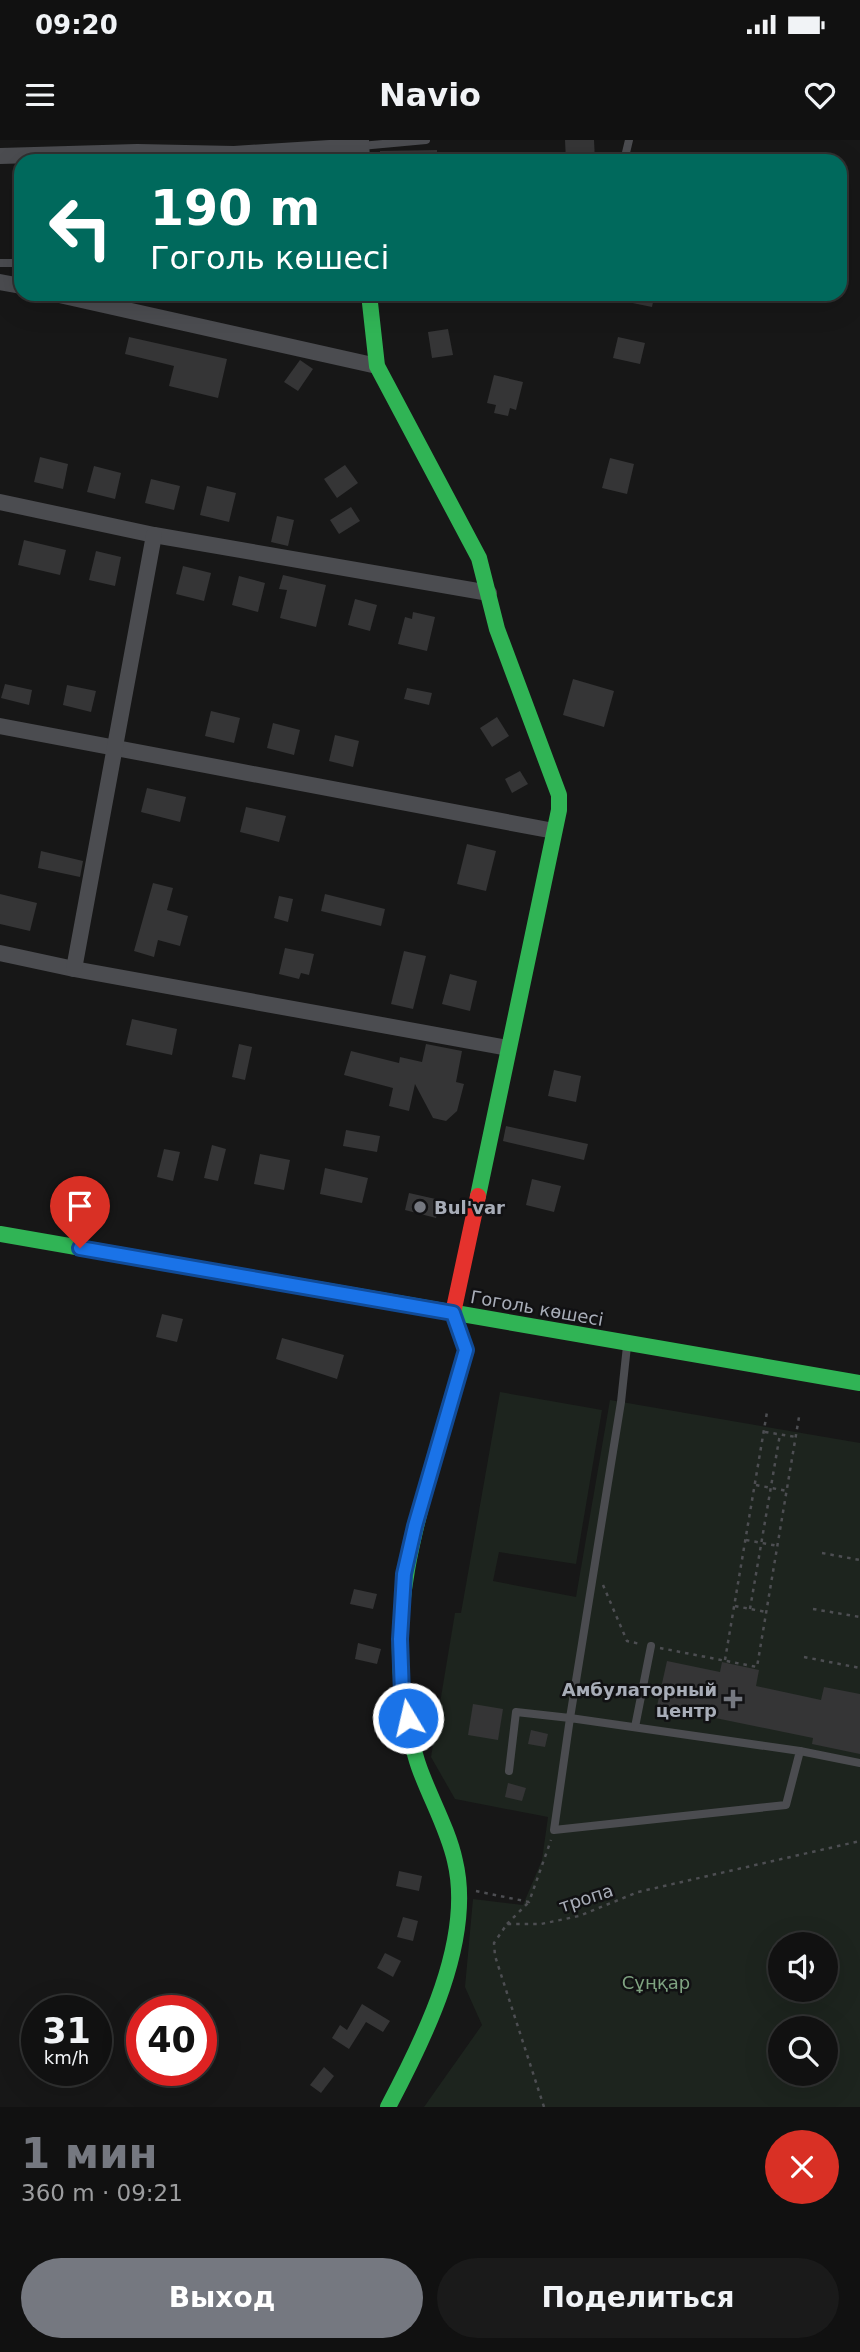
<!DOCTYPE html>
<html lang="ru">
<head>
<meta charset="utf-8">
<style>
  :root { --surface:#111; --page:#1a1a1a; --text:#f1f3f6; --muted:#9c9d9f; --line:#303131; --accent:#757880 }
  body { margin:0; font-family:"DejaVu Sans",sans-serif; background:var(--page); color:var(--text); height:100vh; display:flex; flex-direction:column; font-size:26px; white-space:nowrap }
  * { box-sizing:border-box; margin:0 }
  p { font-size:23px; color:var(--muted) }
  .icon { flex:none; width:38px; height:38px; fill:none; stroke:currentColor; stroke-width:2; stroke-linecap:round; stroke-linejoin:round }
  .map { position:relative; height:1967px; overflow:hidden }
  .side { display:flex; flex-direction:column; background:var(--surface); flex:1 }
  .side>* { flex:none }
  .top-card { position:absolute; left:14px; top:14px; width:833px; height:147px; border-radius:21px; box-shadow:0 7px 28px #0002,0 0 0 2px var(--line); background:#00695c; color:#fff; overflow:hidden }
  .tools { position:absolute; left:768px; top:1792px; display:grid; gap:14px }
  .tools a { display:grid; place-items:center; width:70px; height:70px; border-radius:50%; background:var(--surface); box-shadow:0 7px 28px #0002,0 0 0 2px var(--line); font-size:35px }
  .speed { position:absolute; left:21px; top:1855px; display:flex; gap:14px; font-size:35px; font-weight:700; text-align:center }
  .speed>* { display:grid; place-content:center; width:91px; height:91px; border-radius:50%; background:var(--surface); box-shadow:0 7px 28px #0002,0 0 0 2px var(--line); line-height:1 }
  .speed small { font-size:18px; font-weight:400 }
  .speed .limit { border:10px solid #d22; background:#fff; color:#111 }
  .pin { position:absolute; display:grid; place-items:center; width:60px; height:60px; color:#fff; margin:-72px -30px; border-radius:50% 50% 50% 0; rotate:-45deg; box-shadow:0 0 7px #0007 }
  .pin .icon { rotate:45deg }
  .me { position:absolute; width:77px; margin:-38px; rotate:351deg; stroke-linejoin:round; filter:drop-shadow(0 0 5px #0008) }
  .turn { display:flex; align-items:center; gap:24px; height:147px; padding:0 21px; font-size:32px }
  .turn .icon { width:91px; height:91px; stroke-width:2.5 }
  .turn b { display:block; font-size:49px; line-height:60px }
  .round { display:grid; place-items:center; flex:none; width:74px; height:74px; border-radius:37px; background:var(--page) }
  .headline { display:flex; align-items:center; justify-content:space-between; height:119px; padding:0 21px }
  h1 { font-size:42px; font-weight:800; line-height:52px; color:var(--accent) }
  .cta { display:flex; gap:14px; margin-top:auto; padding:14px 21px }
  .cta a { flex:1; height:80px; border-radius:42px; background:var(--accent); color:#fff; font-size:28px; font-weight:800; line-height:80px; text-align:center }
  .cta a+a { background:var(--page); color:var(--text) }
  .status { display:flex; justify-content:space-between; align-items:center; height:49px; padding:0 35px; background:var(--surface); direction:ltr }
  .status svg { height:19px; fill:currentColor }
  header { display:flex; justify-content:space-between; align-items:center; height:91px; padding:0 21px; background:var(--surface); font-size:32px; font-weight:800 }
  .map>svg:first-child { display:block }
  .green { fill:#1d241e; fill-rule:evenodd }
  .building { fill:#353536 }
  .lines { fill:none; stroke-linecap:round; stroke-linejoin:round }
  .path { stroke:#4d4e52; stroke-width:2.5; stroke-dasharray:3.5 5; stroke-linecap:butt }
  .lane { stroke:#4b4c50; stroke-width:8 }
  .street { stroke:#4b4c50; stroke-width:16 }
  .fast { stroke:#30b455; stroke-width:16 }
  .jam { stroke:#e5322d; stroke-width:16 }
  .route-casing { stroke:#114b97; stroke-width:18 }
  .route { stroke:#1a73e8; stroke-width:12 }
  .poi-dot { fill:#757880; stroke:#111113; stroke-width:2.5 }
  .labels { text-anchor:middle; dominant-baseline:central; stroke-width:5; stroke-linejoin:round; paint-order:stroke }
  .poi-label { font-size:18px; font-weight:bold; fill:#a8adb8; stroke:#111113; text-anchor:start }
  .street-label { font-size:18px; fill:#a8adb8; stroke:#111113 }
  .park-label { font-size:18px; fill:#7fa381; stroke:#111113 }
</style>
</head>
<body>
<div class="status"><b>09:20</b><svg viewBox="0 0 49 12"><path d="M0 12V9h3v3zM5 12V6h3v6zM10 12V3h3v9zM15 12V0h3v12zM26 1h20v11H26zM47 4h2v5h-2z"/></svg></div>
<header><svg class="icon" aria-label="menu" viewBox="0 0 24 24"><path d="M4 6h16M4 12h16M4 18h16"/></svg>Navio<svg class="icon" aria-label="heart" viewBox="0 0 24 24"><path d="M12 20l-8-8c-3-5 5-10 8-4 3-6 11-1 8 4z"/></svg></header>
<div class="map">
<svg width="860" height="1967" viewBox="0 0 860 1967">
  <rect width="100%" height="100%" fill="#171717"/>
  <path class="green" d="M500 1252 602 1270 576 1424 499 1412 493 1441 576 1457 610 1260 860 1303V1967H424L482 1885 465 1847 473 1759 523 1765 542 1720 548 1677 455 1659 431 1617 455 1473H461ZM780 1804H826V1850H780ZM780 1888H826V1934H780Z"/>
  <g class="building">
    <polygon points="565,0 594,0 595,21 566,21"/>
    <polygon points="437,10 437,21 380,21 380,11"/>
    <polygon points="614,154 641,154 654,157 652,167 613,159"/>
    <polygon points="448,189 453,215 432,218 428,192"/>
    <polygon points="129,197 227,219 218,258 169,246 174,226 125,214"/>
    <polygon points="618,197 645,203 640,224 613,218"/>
    <polygon points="300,220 313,229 298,251 284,242"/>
    <polygon points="494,235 523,242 516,270 510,268 508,276 494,273 496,265 487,263"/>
    <polygon points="40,317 68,324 63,349 34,342"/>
    <polygon points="610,318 634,324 627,354 602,348"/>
    <polygon points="345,325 358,343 337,358 324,339"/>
    <polygon points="94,326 121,333 115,359 87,352"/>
    <polygon points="151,339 180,346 174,370 145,363"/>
    <polygon points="207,346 236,353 229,382 200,375"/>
    <polygon points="351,367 360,381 339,394 330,380"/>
    <polygon points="277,376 294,380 288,406 271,402"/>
    <polygon points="24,400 66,410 60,435 18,425"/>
    <polygon points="96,411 121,417 115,446 89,440"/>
    <polygon points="183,426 211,433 204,461 176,454"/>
    <polygon points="283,435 326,445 316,487 280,478 287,450 279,449"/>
    <polygon points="239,436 265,443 258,472 232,465"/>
    <polygon points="355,459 377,465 370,491 348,485"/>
    <polygon points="413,472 435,477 427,511 398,504 405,477 412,479"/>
    <polygon points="573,539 614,551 604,587 563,575"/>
    <polygon points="5,544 32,550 29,565 1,558"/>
    <polygon points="67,545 96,551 91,572 63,565"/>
    <polygon points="407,548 432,553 429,565 404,559"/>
    <polygon points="211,571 240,578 234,603 205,596"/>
    <polygon points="497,577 509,596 492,607 480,588"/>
    <polygon points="273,583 300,590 294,615 267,608"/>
    <polygon points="335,595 359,601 353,627 329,621"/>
    <polygon points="520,631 528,644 512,653 505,639"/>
    <polygon points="147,648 186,657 180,682 141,672"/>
    <polygon points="246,667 286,676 279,702 240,692"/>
    <polygon points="467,704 496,711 486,751 457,744"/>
    <polygon points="41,711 83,721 80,737 38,728"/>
    <polygon points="153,743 173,748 167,770 188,776 180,806 158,800 154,817 134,811"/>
    <polygon points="0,754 37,763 30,791 0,784"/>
    <polygon points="325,754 385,769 381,786 321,771"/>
    <polygon points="279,756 293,759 288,782 274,778"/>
    <polygon points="285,808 314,814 309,835 301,833 299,839 279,834"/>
    <polygon points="404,811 426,816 413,869 391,864"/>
    <polygon points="450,834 477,841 470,871 442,864"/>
    <polygon points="132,879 177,889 172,915 126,905"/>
    <polygon points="239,904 252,907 245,940 232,937"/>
    <polygon points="426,904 462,911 456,942 464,944 457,971 446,981 433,978 415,944 409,971 389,966 393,948 344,935 351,911 399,923 400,917 422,922"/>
    <polygon points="554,930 581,936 576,962 548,956"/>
    <polygon points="506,986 588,1004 584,1020 503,1001"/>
    <polygon points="346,990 380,996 377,1012 343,1006"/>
    <polygon points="212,1005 226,1009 218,1041 204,1038"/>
    <polygon points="164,1009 180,1012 173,1041 157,1037"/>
    <polygon points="260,1014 290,1020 284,1050 254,1044"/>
    <polygon points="325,1028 368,1038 362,1063 320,1054"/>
    <polygon points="532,1039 561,1046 554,1072 526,1065"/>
    <polygon points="409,1053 440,1060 436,1078 405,1070"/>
    <polygon points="162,1174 183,1179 177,1202 156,1197"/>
    <polygon points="282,1198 344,1215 337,1239 276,1219"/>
    <polygon points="354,1449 377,1454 373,1469 350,1464"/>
    <polygon points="358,1503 381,1509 377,1524 355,1519"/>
    <polygon points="667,1521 720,1532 722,1522 759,1530 756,1546 821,1560 824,1547 860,1554 860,1614 812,1604 813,1598 657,1566"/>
    <polygon points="473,1564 503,1569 498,1600 468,1595"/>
    <polygon points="531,1590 548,1594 545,1607 528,1604"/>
    <polygon points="508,1643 526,1648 522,1661 505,1657"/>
    <polygon points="399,1731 422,1736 419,1751 396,1746"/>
    <polygon points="403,1777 418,1781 413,1801 397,1797"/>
    <polygon points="385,1813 401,1821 393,1837 377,1828"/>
    <polygon points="362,1864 390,1881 383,1892 366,1882 349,1909 332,1898 340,1885 347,1890"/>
    <polygon points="324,1927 334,1936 321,1953 310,1945"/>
  </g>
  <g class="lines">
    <g class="path">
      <polyline points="765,1292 796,1297"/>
      <polyline points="756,1345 787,1351"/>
      <polyline points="746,1400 778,1406"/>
      <polyline points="822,1413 860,1420"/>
      <polyline points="603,1445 627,1501 640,1504"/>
      <polyline points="735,1466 766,1472"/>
      <polyline points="750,1469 780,1294"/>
      <polyline points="813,1469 860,1477"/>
      <polyline points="660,1508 757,1527 799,1277"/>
      <polyline points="804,1517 860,1528"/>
      <polyline points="725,1520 767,1272"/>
      <polyline points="476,1751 529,1762 551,1700"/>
      <polyline points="507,1784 529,1762"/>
      <polyline points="544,1967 495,1816 494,1803 507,1784 541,1784 579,1776 638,1752 860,1701"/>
    </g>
    <g class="lane">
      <polyline points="361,6 426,0"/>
      <polyline points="624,21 629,0"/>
      <polyline points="0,123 21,123"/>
      <polygon points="570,1578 800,1611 786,1665 554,1690"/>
      <polyline points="635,1587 651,1506"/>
      <polyline points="800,1611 860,1623"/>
      <polyline points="509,1631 516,1572 570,1578 621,1262 627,1206"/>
    </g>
    <g class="street">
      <polyline points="361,0 362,21"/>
      <polyline points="0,16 137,12 234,14 361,6"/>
      <polyline points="0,142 21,146"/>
      <polyline points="55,154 377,226"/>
      <polyline points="0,362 154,395 489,453"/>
      <polyline points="0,586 554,691"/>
      <polyline points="0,813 74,829 508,908"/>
      <polyline points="74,829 154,395"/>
    </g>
    <g class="fast">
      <polyline points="369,154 377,226 479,418 497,489 559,655 559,670 478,1056"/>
      <polyline points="0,1094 860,1243"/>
      <path d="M388 1967C424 1899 474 1800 455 1721 448 1689 430 1658 419 1627 411 1605 407 1578 403 1555 390 1461 419 1373 444 1285"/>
    </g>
    <polyline class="jam" points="444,1285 466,1210 453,1173 478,1056"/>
  </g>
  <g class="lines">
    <g class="route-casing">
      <polyline id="route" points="80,1108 453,1173 466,1210 415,1386 404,1434 400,1499 402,1554 408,1578"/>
    </g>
    <use href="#route" class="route"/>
  </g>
  <g class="poi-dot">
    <circle cx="420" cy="1067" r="7"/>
    <path d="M729.5 1548.5h7v7h7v7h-7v7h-7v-7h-7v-7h7z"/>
  </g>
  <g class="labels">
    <g class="poi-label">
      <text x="434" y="1067">Bul'var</text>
      <text x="717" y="1549" text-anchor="end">Амбулаторный<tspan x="717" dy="21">центр</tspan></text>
    </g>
    <g class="street-label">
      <text transform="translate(537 1168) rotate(10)">Гоголь көшесі</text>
      <text transform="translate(586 1758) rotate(-18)">тропа</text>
    </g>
    <g class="park-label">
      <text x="656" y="1842">Сұңқар</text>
    </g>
  </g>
</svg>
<div class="tools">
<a><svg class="icon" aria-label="sound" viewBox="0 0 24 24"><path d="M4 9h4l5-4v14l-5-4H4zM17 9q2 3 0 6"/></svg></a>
<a><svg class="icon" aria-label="search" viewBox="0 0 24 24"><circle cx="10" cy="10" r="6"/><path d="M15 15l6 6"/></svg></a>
</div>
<div class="speed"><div>31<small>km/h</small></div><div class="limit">40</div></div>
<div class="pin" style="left:80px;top:1108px;background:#d93025"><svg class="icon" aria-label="arrive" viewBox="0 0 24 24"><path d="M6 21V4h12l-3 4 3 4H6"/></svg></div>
<svg class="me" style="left:408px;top:1578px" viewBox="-20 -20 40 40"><circle r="17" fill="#1a73e8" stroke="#fff" stroke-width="3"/><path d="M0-11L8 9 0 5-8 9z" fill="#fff"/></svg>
<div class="top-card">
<div class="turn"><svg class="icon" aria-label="left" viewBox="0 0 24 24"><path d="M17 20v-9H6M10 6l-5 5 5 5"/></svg><div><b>190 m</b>Гоголь көшесі</div></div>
</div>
</div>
<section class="side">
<div class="headline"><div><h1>1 мин</h1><p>360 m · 09:21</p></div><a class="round" style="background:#d93025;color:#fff"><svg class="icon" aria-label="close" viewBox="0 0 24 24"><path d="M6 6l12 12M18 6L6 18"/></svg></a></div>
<div class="cta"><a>Выход</a><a>Поделиться</a></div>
</section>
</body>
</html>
